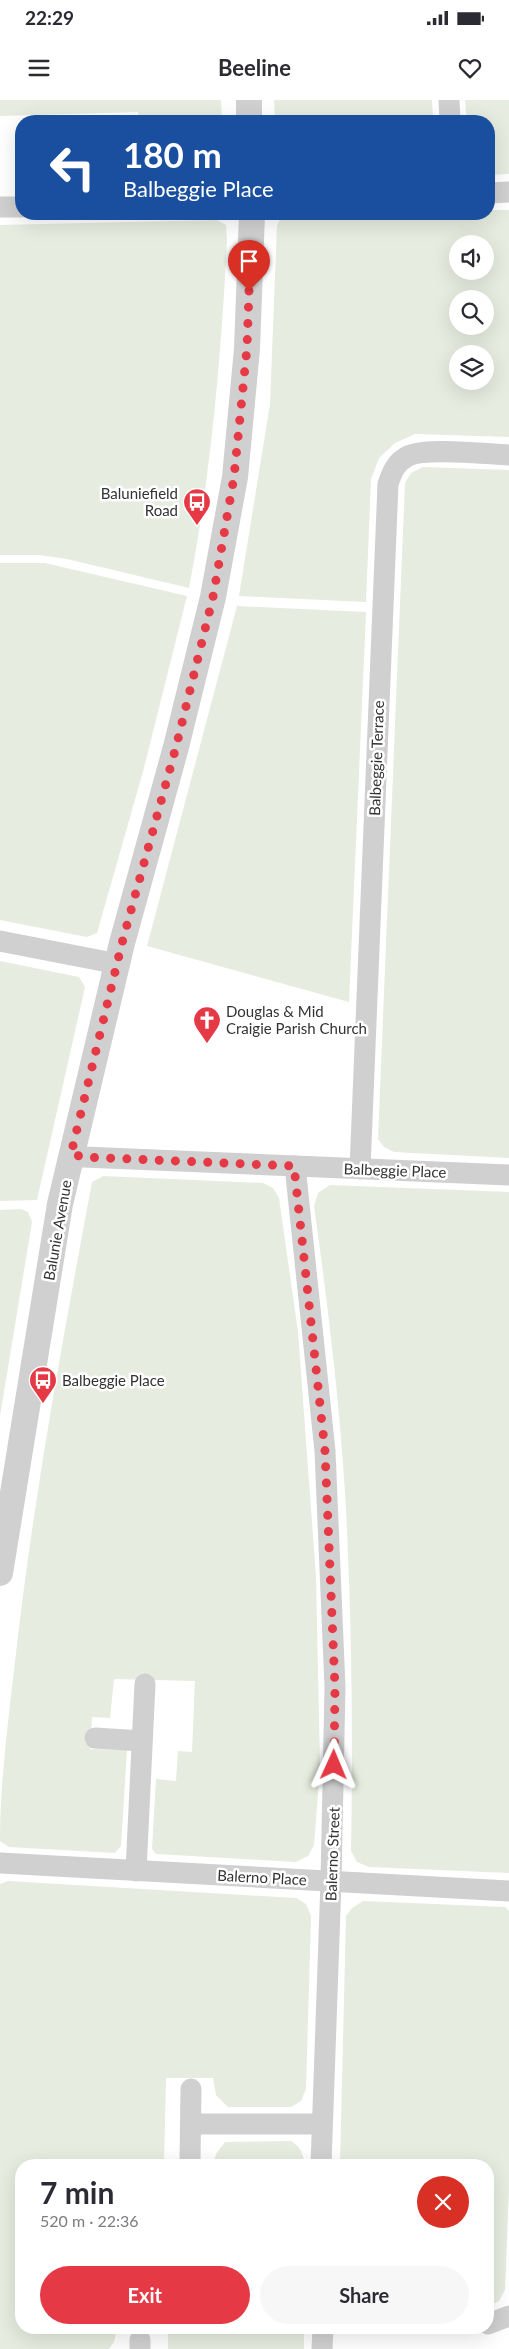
<!DOCTYPE html>
<html lang="en">
<head>
<meta charset="utf-8">
<style>
  :root { --surface:#fff; --page:#f7f7f7; --text:#2b2b33; --muted:#7c7c81; --accent:#e63946 }
  body { margin:0; font-family:Lato,sans-serif; background:var(--page); color:var(--text); height:100vh; display:flex; flex-direction:column; font-size:19px; white-space:nowrap }
  * { box-sizing:border-box; margin:0 }
  p { font-size:16px; color:var(--muted) }
  .icon { flex:none; width:28px; height:28px; fill:none; stroke:currentColor; stroke-width:2; stroke-linecap:round; stroke-linejoin:round }
  .map { position:relative; flex:1; overflow:hidden }
  .panel { position:absolute; left:15px; top:2059px; width:479px; height:175px; display:flex; flex-direction:column; background:var(--surface); border-radius:20px; box-shadow:0 5px 20px #0002 }
  .panel>* { flex:none }
  .hud { position:absolute; left:15px; top:15px; width:480px; height:105px; border-radius:20px; box-shadow:0 5px 20px #0002; background:#1a4fa0; color:#fff; overflow:hidden }
  .controls { position:absolute; left:449px; top:135px; display:grid; gap:10px }
  .controls a { display:grid; place-items:center; width:45px; height:45px; border-radius:50%; background:var(--surface); box-shadow:0 5px 20px #0002; font-size:25px }
  .pin { position:absolute; display:grid; place-items:center; width:42px; height:42px; color:#fff; margin:-51px -21px; border-radius:50% 50% 50% 0; rotate:-45deg; box-shadow:0 0 5px #0007 }
  .pin .icon { rotate:45deg }
  .me { position:absolute; width:55px; margin:-28px; rotate:1deg; stroke-linejoin:round; filter:drop-shadow(0 0 4px #0008) }
  .turn { display:flex; align-items:center; gap:18px; height:105px; padding:0 25px; font-size:22px }
  .turn .icon { width:65px; height:65px; stroke-width:2.5 }
  .turn b { display:block; font-size:35px; line-height:42px }
  .round { display:grid; place-items:center; flex:none; width:52px; height:52px; border-radius:26px; background:var(--page) }
  .summary { display:flex; align-items:center; justify-content:space-between; height:85px; padding:0 25px }
  h1 { font-size:30px; font-weight:700; line-height:38px }
  .cta { display:flex; gap:10px; margin-top:auto; padding:10px 25px }
  .cta a { flex:1; height:58px; border-radius:30px; background:var(--accent); color:#fff; font-size:20px; font-weight:700; line-height:58px; text-align:center }
  .cta a+a { background:var(--page); color:var(--text) }
  .status { display:flex; justify-content:space-between; align-items:center; height:35px; padding:0 25px; background:var(--surface); direction:ltr }
  .status svg { height:14px; fill:currentColor }
  header { display:flex; justify-content:space-between; align-items:center; height:65px; padding:0 25px; background:var(--surface); font-size:22px; font-weight:700 }
  .map>svg:first-child { display:block }
  .green { fill:#e6ecdf; fill-rule:evenodd }
  .lines { fill:none; stroke-linecap:round; stroke-linejoin:round }
  .minor { stroke:#d0d0d0; stroke-width:21 }
  .tertiary { stroke:#d0d0d0; stroke-width:26 }
  .route { stroke:#e63946; stroke-width:9; stroke-dasharray:0 16.2 }
  .labels { text-anchor:middle; dominant-baseline:central; stroke-width:5; stroke-linejoin:round; paint-order:stroke }
  .poi-label { font-size:15px; fill:#333; stroke:#fff; text-anchor:start }
  .street-label { font-size:15px; fill:#333; stroke:#fff }
</style>
</head>
<body>
<div class="status"><b>22:29</b><svg viewBox="0 0 49 12"><path d="M0 12V9h3v3zM5 12V6h3v6zM10 12V3h3v9zM15 12V0h3v12zM26 1h20v11H26zM47 4h2v5h-2z"/></svg></div>
<header><svg class="icon" aria-label="menu" viewBox="0 0 24 24"><path d="M4 6h16M4 12h16M4 18h16"/></svg>Beeline<svg class="icon" aria-label="heart" viewBox="0 0 24 24"><path d="M12 20l-8-8c-3-5 5-10 8-4 3-6 11-1 8 4z"/></svg></header>
<div class="map">
<svg width="509" height="2249" viewBox="0 0 509 2249">
  <rect width="100%" height="100%" fill="#fff"/>
  <g class="green">
    <polygon points="0,0 221,0 222,21 139,21 138,12 0,16"/>
    <polygon points="274,0 432,0 433,21 275,21"/>
    <polygon points="465,0 509,0 509,74 489,75 489,21 467,21"/>
    <path d="M489 110H509V337L415 334 395 343 379 358 371 379 366 502 239 496 270 304 277 126 280 119 285 116 489 114ZM458 144H485V171H458ZM458 199H485V226H458ZM458 254H485V281H458Z"/>
    <path d="M217 120 226 125 227 141C221 259 211 372 189 488L67 459 39 455H0V125Z"/>
    <polygon points="423,367 509,370 509,1058 394,1052 384,1047 378,1039 405,383 411,373"/>
    <polygon points="0,463 45,463 187,496 144,668 97,833 87,837 0,820"/>
    <polygon points="237,506 366,512 349,902 147,846"/>
    <polygon points="0,861 79,877 85,887 37,1100 0,1101"/>
    <path d="M103 1076 263 1083 273 1088 279 1098 298 1232 316 1477 320 1668 314 1745 308 1756 296 1762 156 1754 152 1749 156 1679 176 1681 178 1651 192 1652 195 1581 114 1579 110 1618 92 1617 90 1649 127 1650 121 1746 115 1753 9 1747 0 1741C0 1678 9 1616 16 1553 34 1395 63 1238 92 1082Z"/>
    <path d="M330 1085 509 1092V1773L369 1767 357 1762 351 1751C353 1644 352 1536 347 1429 342 1321 329 1213 314 1106L318 1093Z"/>
    <polygon points="21,1109 28,1112 32,1122 0,1316 0,1110"/>
    <polygon points="8,1781 296,1798 306,1804 311,1816 306,1989 301,2001 291,2007 228,2007 216,1995 213,1978 166,1978 164,2065 21,2065 21,2228 304,2228 304,2249 168,2249 168,2229 117,2228 114,2242 109,2249 0,2249 0,1784"/>
    <polygon points="363,1801 505,1807 509,1811 509,2089 505,2190 499,2201 488,2206 488,2065 340,2065 346,1816 352,1808"/>
    <path d="M291 2041C300 2047 304 2053 304 2065H213L216 2054 225 2042Z"/>
  </g>
  <g class="lines">
    <g class="minor">
      <polyline points="449,0 450,21"/>
      <polyline points="489,93 509,92"/>
      <polyline points="0,107 21,107"/>
      <polyline points="0,841 118,864"/>
      <polyline points="71,1054 84,1057 509,1075"/>
      <polyline points="295,1066 325,1351 335,1587 331,1781 321,2065"/>
      <path d="M360 1069 388 384C392 372 396 362 408 356 426 347 486 354 509 355"/>
      <polyline points="95,1638 142,1641"/>
      <polyline points="0,1763 509,1791"/>
      <polyline points="136,1771 145,1584"/>
      <polyline points="191,2024 321,2024"/>
      <polyline points="190,2060 191,1989"/>
      <polyline points="488,2224 509,2216"/>
      <polyline points="140,2249 140,2240"/>
      <polyline points="322,2249 323,2228"/>
    </g>
    <g class="tertiary">
      <polyline points="249,0 249,21"/>
      <polyline points="0,1473 60,1104 122,843 176,647 213,497 235,377 247,249 252,114"/>
    </g>
  </g>
  <g class="lines">
    <polyline class="route" points="249,191 247,248 234,377 213,497 176,647 122,843 71,1054 84,1057 294,1066 325,1351 335,1588 334,1665"/>
  </g>
  <defs>
    <g id="bus-pin" transform="scale(1.4375)"><path d="M0 17L-7.5 6A9.5 9.5 0 1 1 7.5 6Z" fill="#e63946" stroke="#fff"/><path d="M-5-6H5V4H4V6H2V4H-2V6H-4V4H-5ZM-3.5-4V0h7V-4ZM-3.5 1.2v1.5H-2V1.2ZM2 1.2v1.5H3.5V1.2Z" fill="#fff"/></g>
    <g id="church-pin" transform="scale(1.4375)"><path d="M0 17L-7.5 6A9.5 9.5 0 1 1 7.5 6Z" fill="#e63946" stroke="#fff"/><path d="M-1.2-6h2.4v3.5h3.3v2.4h-3.3V6h-2.4V-.1h-3.3v-2.4h3.3Z" fill="#fff"/></g>
  </defs>
  <g fill-rule="evenodd">
    <use href="#bus-pin" x="197" y="402"/>
    <use href="#church-pin" x="207" y="920"/>
    <use href="#bus-pin" x="43" y="1280"/>
  </g>
  <g class="labels">
    <g class="poi-label">
      <text x="178" y="393" text-anchor="end">Baluniefield<tspan x="178" dy="17">Road</tspan></text>
      <text x="226" y="911">Douglas &amp; Mid<tspan x="226" dy="17">Craigie Parish Church</tspan></text>
      <text x="62" y="1280">Balbeggie Place</text>
    </g>
    <g class="street-label">
      <text transform="translate(376 658) rotate(-88)">Balbeggie Terrace</text>
      <text transform="translate(395 1070) rotate(2)">Balbeggie Place</text>
      <text transform="translate(57 1130) rotate(-80)">Balunie Avenue</text>
      <text transform="translate(332 1754) rotate(-88)">Balerno Street</text>
      <text transform="translate(262 1777) rotate(3)">Balerno Place</text>
    </g>
  </g>
</svg>
<div class="controls">
<a><svg class="icon" aria-label="sound" viewBox="0 0 24 24"><path d="M4 9h4l5-4v14l-5-4H4zM17 9q2 3 0 6"/></svg></a>
<a><svg class="icon" aria-label="search" viewBox="0 0 24 24"><circle cx="10" cy="10" r="6"/><path d="M15 15l6 6"/></svg></a>
<a><svg class="icon" aria-label="layers" viewBox="0 0 24 24"><path d="M12 4l9 5-9 5-9-5zM3 14l9 5 9-5"/></svg></a>
</div>
<div class="pin" style="left:249px;top:191px;background:#d93025"><svg class="icon" aria-label="arrive" viewBox="0 0 24 24"><path d="M6 21V4h12l-3 4 3 4H6"/></svg></div>
<svg class="me" style="left:334px;top:1665px" viewBox="-20 -20 40 40"><path d="M0-17L14 15 0 8-14 15z" fill="#e63946" stroke="#fff" stroke-width="4"/></svg>
<div class="hud">
<div class="turn"><svg class="icon" aria-label="left" viewBox="0 0 24 24"><path d="M17 20v-9H6M10 6l-5 5 5 5"/></svg><div><b>180 m</b>Balbeggie Place</div></div>
</div>
<section class="panel">
<div class="summary"><div><h1>7 min</h1><p>520 m · 22:36</p></div><a class="round" style="background:#d93025;color:#fff"><svg class="icon" aria-label="close" viewBox="0 0 24 24"><path d="M6 6l12 12M18 6L6 18"/></svg></a></div>
<div class="cta"><a>Exit</a><a>Share</a></div>
</section>
</div>
</body>
</html>
